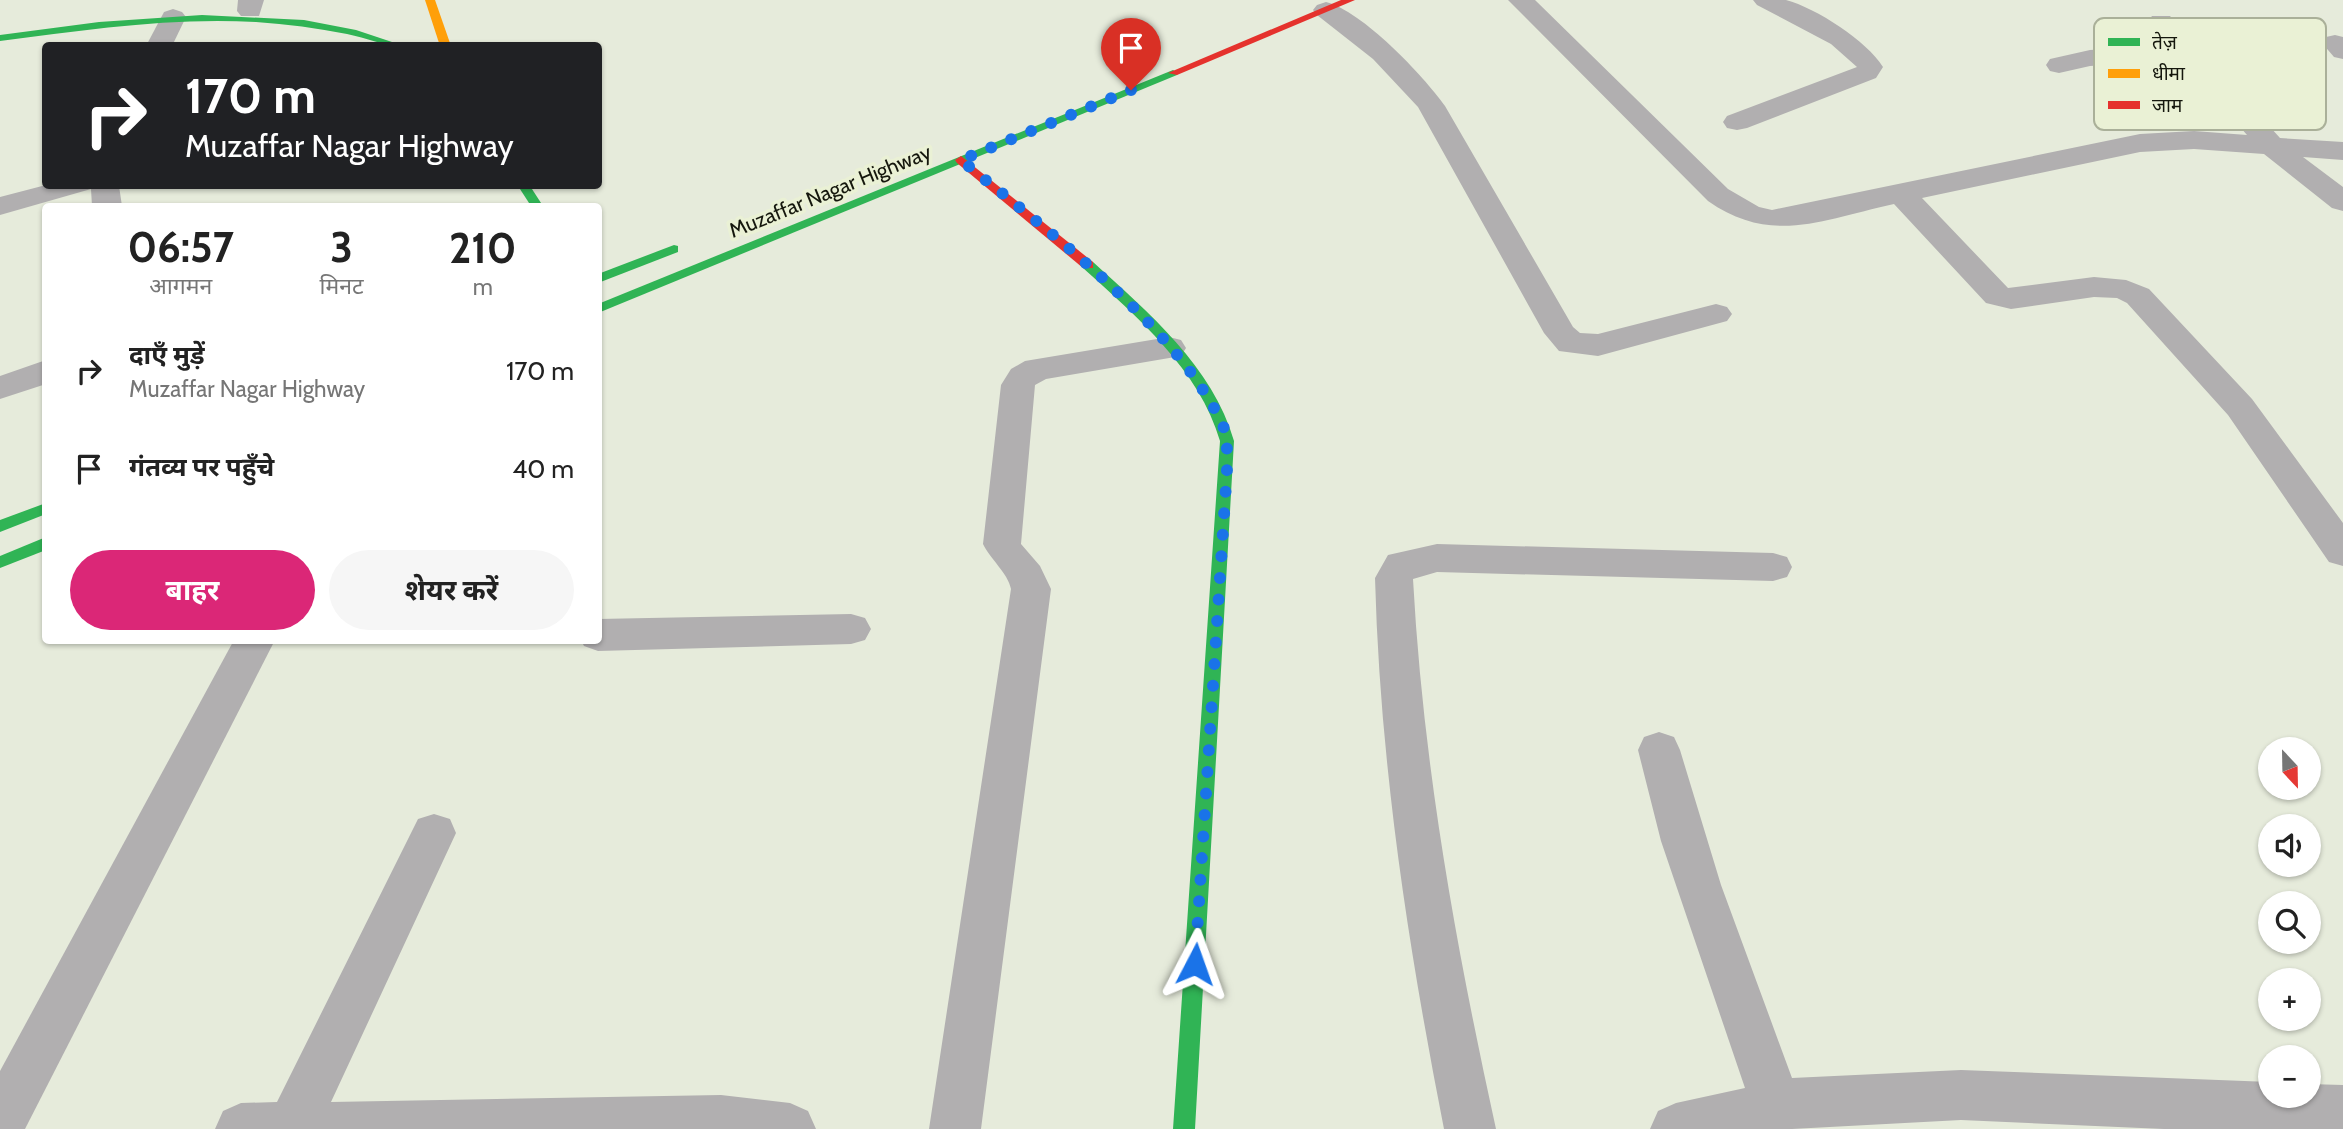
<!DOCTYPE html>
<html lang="hi">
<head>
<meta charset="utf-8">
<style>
  :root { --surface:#fff; --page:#f6f6f6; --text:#222; --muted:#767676; --accent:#db2777 }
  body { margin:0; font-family:Cabin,"Noto Sans Devanagari",sans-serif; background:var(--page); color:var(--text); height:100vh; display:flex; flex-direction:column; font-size:26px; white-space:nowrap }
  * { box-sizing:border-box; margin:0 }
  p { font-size:23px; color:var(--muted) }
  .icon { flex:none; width:38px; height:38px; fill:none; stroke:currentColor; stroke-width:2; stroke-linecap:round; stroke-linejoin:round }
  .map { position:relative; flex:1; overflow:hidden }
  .side { position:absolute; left:42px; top:203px; width:560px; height:441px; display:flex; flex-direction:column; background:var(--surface); border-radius:7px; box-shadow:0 2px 5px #0004 }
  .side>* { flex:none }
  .banner { position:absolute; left:42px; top:42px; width:560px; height:147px; border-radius:7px; box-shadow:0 2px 5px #0004; background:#202124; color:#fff; overflow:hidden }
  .needle { width:46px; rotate:158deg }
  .fabs { position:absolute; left:2258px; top:737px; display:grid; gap:14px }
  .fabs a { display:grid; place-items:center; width:63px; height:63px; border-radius:50%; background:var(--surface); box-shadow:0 2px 5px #0004; font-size:35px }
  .pin { position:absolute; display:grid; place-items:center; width:60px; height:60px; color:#fff; margin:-72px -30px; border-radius:50% 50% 50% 0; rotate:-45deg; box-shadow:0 0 7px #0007 }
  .pin .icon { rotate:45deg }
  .me { position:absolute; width:77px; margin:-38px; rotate:4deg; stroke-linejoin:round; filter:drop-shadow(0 0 5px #0008) }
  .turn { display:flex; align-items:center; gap:24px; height:147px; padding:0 28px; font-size:32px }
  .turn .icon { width:91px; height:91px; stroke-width:2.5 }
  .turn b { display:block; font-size:49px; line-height:60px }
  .eta { display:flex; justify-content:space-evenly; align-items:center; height:119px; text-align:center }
  .eta b { font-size:42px; font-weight:700; line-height:49px }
  .cta { display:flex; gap:14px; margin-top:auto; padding:14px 28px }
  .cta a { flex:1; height:80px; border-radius:42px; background:var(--accent); color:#fff; font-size:28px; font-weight:700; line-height:80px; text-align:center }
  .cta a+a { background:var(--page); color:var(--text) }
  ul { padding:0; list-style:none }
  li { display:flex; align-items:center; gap:21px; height:98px; padding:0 28px }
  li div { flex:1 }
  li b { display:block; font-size:26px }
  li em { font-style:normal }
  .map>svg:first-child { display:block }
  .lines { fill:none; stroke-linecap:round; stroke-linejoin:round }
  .street { fill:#b1afb0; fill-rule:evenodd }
  .fast { fill:#30b455; fill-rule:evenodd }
  .slow { fill:#ff9f0a; fill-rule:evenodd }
  .jam { fill:#e5322d; fill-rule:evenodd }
  .route { stroke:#1a73e8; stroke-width:12; stroke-dasharray:0 21.6 }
  .labels { text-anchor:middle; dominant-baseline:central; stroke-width:7; stroke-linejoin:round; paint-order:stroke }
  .far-street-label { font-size:21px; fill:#15170d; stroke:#eaf1d5 }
  .key { fill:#eaf1d5; stroke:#aab099; stroke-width:2 }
  .key-label { font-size:19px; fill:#15170d }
</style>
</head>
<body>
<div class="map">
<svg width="2343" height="1129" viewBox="0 0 2343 1129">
  <rect width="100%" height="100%" fill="#e6ebdb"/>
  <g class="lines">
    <g class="street">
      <polygon points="238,0 264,0 259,16 241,16 237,11"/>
      <path d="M1508 0H1535L1728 189 1759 207 1772 210 2140 134 2194 131 2247 135 2182 60 2090 66 2059 73 2050 71 2046 65 2050 59 2090 50 2168 45 2148 21 2152 16H2170L2280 138 2343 142V160L2303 157 2343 187V211L2332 208 2264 154 2194 149 2140 152 1922 198 2008 288 2094 277 2126 280 2149 289 2252 399 2343 523V566L2329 562 2228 415 2127 303 2117 298 2094 297 2011 309 1986 303 1894 204C1824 219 1772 246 1708 201Z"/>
      <path d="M1753 0C1763 0 1777 0 1786 0 1816 8 1867 41 1883 67L1876 78 1747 128 1737 130 1727 128 1723 122 1727 116 1857 67 1831 44 1757 5Z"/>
      <path d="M1326 2C1362 11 1423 75 1445 106L1573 327 1580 333 1598 334 1716 304 1727 307 1732 314 1727 321 1598 356 1559 351 1544 333 1418 107 1373 59 1317 15 1313 10 1317 5Z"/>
      <polygon points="173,9 182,12 186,17 172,46 146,46 164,12"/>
      <polygon points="2335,35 2343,37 2343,59 2334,57 2322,43 2326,37"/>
      <polygon points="46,185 119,186 122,206 92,206 91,189 0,215 0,197"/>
      <path d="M1169 337 1181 340 1186 348 1181 356 1046 379 1035 385 1021 544 1040 566 1051 589 981 1129H929L1011 589C1008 573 990 559 983 544L1001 385 1011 369 1025 361Z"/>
      <polygon points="46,360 46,384 0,399 0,376"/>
      <path d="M1437 544 1773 553 1787 557 1792 567 1787 577 1773 581 1437 572 1413 579C1423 765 1456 947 1496 1129H1444C1408 946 1380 764 1375 578L1388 555Z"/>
      <polygon points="851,614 865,618 871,629 865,640 851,644 598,651 584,646 581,640 598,640 598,619"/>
      <polygon points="234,640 275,640 25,1129 0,1129 0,1071"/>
      <polygon points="1659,732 1674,737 1680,750 1721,885 1792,1078 1961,1070 2270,1082 2270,1096 2308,1096 2308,1084 2343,1085 2343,1129 2164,1129 1961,1120 1792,1129 1650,1129 1658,1111 1676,1103 1745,1088 1661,841 1638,750 1644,737"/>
      <polygon points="434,814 450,819 456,833 331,1102 721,1095 790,1103 808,1111 816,1129 215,1129 223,1111 241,1103 277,1102 418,819"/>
    </g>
    <g class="fast">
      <path d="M202 15 304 20 356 30 404 46C383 46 367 38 347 34 317 28 287 24 256 22 171 17 84 30 0 41V35L99 22Z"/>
      <polygon points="1173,70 1178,73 1177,75 598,313 598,304"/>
      <polygon points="518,186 530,186 543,206 531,206"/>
      <polygon points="674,245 678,246 678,252 598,283 598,274"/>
      <path d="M1088 261 1093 262C1148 312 1213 367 1234 441L1195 1129H1173L1220 441C1200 370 1136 316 1083 268V262Z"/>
      <polygon points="46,503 46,514 0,532 0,520"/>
      <polygon points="46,537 46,550 0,568 0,556"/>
    </g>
    <polygon class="slow" points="425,0 435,0 451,46 440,46"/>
    <g class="jam">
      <polygon points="1341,0 1355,0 1177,75 1168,73"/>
      <polygon points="961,156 1093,262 1093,268 1083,268 957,163 955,160"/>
    </g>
  </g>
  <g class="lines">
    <path class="route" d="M1131 90 961 160C1044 228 1179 328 1223 426 1229 438 1226 456 1227 469L1195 964"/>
  </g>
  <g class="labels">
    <g class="far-street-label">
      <text transform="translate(830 191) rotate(-22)">Muzaffar Nagar Highway</text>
    </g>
  </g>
  <rect x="2094" y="18" width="232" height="112" rx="10" class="key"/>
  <rect x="2108" y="38" width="32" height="8" fill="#30b455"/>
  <rect x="2108" y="69" width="32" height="9" fill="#ff9f0a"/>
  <rect x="2108" y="101" width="32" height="8" fill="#e5322d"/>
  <g class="key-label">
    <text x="2152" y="49">तेज़</text>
    <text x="2152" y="80">धीमा</text>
    <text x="2152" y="112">जाम</text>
  </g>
</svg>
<div class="fabs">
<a><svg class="needle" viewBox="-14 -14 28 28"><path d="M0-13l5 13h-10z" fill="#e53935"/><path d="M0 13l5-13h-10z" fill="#767676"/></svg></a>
<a><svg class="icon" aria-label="sound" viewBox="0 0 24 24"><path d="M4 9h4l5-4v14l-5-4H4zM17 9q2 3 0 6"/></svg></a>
<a><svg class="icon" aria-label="search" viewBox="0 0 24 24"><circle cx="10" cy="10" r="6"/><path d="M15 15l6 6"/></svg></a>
<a>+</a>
<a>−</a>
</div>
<div class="pin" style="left:1131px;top:90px;background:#d93025"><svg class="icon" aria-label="arrive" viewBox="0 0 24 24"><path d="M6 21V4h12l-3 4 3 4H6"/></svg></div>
<svg class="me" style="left:1195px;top:964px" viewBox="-20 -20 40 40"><path d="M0-17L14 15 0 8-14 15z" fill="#1a73e8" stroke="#fff" stroke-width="4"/></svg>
<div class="banner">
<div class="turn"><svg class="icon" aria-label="right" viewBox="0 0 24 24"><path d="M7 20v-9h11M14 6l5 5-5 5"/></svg><div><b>170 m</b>Muzaffar Nagar Highway</div></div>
</div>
<section class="side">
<div class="eta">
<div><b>06:57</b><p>आगमन</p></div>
<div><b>3</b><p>मिनट</p></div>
<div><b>210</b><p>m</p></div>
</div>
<ul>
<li><svg class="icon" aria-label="right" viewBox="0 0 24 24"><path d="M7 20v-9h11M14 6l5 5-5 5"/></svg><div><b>दाएँ मुड़ें</b><p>Muzaffar Nagar Highway</p></div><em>170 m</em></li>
<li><svg class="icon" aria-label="arrive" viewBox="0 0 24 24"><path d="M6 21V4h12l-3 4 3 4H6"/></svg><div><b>गंतव्य पर पहुँचे</b></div><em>40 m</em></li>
</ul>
<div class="cta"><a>बाहर</a><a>शेयर करें</a></div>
</section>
</div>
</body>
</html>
